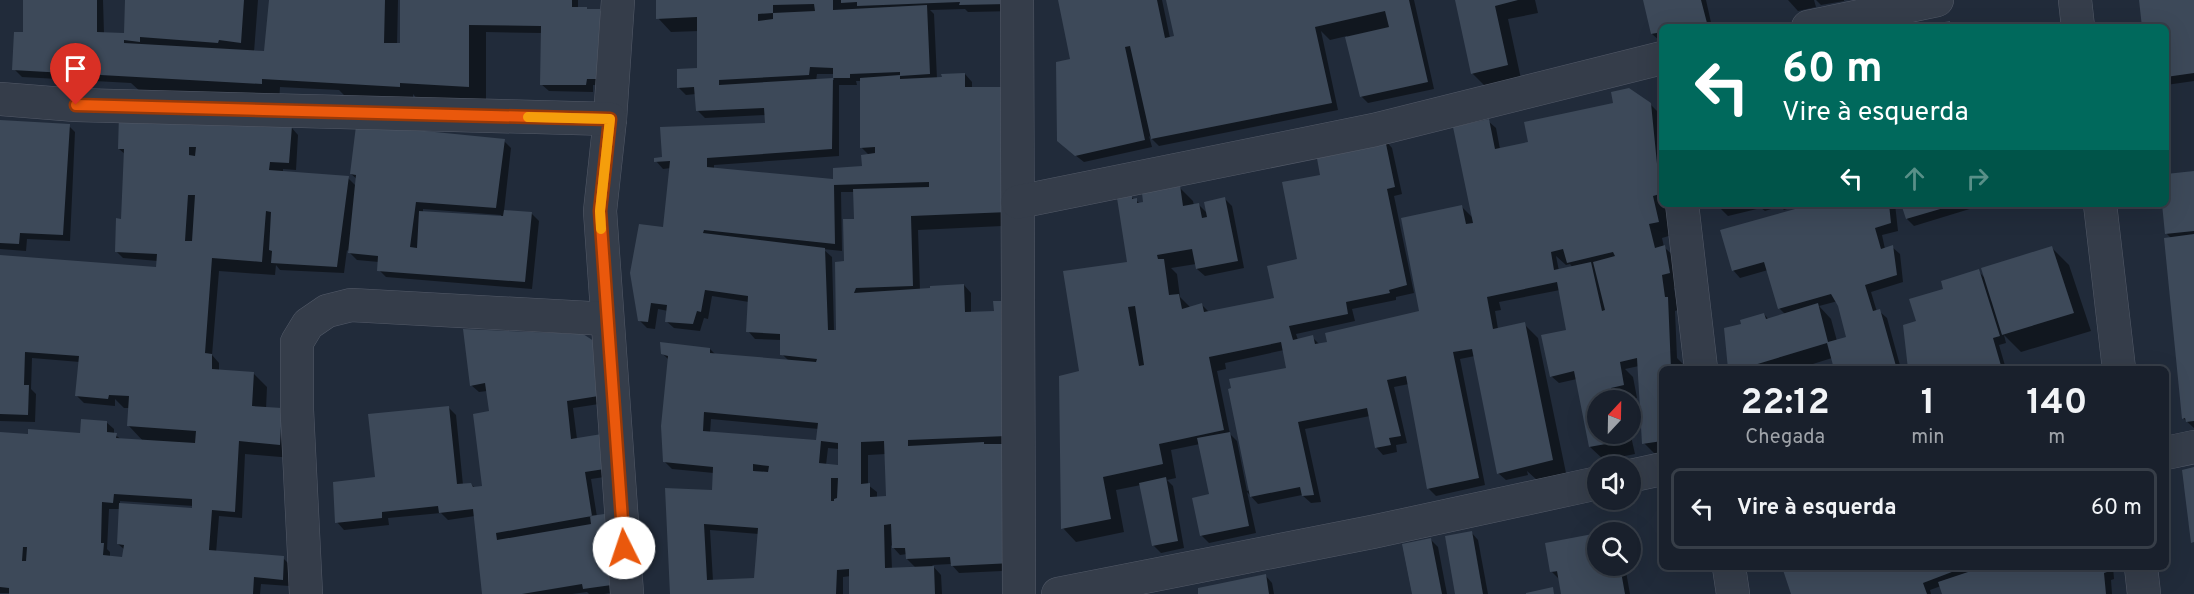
<!DOCTYPE html>
<html lang="pt">
<head>
<meta charset="utf-8">
<style>
  :root { --surface:#19202c; --page:#262d38; --text:#f1f3f6; --muted:#9fa3a9; --line:#373e48 }
  body { margin:0; font-family:Overpass,sans-serif; background:var(--page); color:var(--text); height:100vh; display:flex; flex-direction:column; font-size:22px; white-space:nowrap }
  * { box-sizing:border-box; margin:0 }
  p { font-size:20px; color:var(--muted) }
  .icon { flex:none; width:33px; height:33px; fill:none; stroke:currentColor; stroke-width:2; stroke-linecap:round; stroke-linejoin:round }
  .map { position:relative; flex:1; overflow:hidden }
  .side { position:absolute; left:1659px; top:366px; width:510px; height:204px; display:flex; flex-direction:column; background:var(--surface); border-radius:9px; box-shadow:0 6px 24px #0002,0 0 0 2px var(--line) }
  .side>* { flex:none }
  .banner { position:absolute; left:1659px; top:24px; width:510px; height:183px; border-radius:9px; box-shadow:0 6px 24px #0002,0 0 0 2px var(--line); background:#00695c; color:#fff; overflow:hidden }
  .needle { width:39px; rotate:22deg }
  .buttons { position:absolute; left:1587px; top:390px; display:grid; gap:12px }
  .buttons a { display:grid; place-items:center; width:54px; height:54px; border-radius:50%; background:var(--surface); box-shadow:0 6px 24px #0002,0 0 0 2px var(--line); font-size:30px }
  .pin { position:absolute; display:grid; place-items:center; width:51px; height:51px; color:#fff; margin:-62px -26px; border-radius:50% 50% 50% 0; rotate:-45deg; box-shadow:0 0 6px #0007 }
  .pin .icon { rotate:45deg }
  .me { position:absolute; width:66px; margin:-33px; rotate:356deg; stroke-linejoin:round; filter:drop-shadow(0 0 4px #0008) }
  .turn { display:flex; align-items:center; gap:21px; height:126px; padding:0 24px; font-size:27px }
  .turn .icon { width:78px; height:78px; stroke-width:2.5 }
  .turn b { display:block; font-size:42px; line-height:51px }
  .lanes { display:flex; align-items:center; height:57px; padding:0 24px; background:#0003; justify-content:center; gap:30px; direction:ltr }
  .lanes .off { opacity:.35 }
  .eta { display:flex; justify-content:space-evenly; align-items:center; height:102px; text-align:center }
  .eta b { font-size:36px; font-weight:700; line-height:42px }
  ul { padding:0; list-style:none }
  li { display:flex; align-items:center; gap:18px; height:81px; margin:0 12px 9px; padding:0 12px; border:3px solid var(--line); border-radius:9px }
  li div { flex:1 }
  li b { display:block; font-size:22px }
  li em { font-style:normal }
  .map>svg:first-child { display:block }
  .shadow { fill:#0007; fill-rule:evenodd }
  .building { fill:#3d4959; fill-rule:evenodd }
  .lines { fill:none; stroke-linecap:round; stroke-linejoin:round }
  .minor-casing { stroke:#535a68; stroke-width:34 }
  .minor { stroke:#353d4a; stroke-width:33 }
  .route-casing { stroke:#983908; stroke-width:15 }
  .route { stroke:#ea580c; stroke-width:10 }
  .slow { stroke:#f59e0b; stroke-width:10 }
</style>
</head>
<body>
<div class="map">
<svg width="2194" height="594" viewBox="0 0 2194 594">
  <rect width="100%" height="100%" fill="#212b3a"/>
  <g class="shadow">
    <polygon points="24,0 103,0 104,34 125,37 127,0 258,0 254,52 266,53 270,0 398,0 397,45 401,45 401,0 578,0 578,9 600,10 602,13 617,86 593,85 593,92 549,91 541,84 542,33 486,32 486,104 419,101 413,94 413,100 346,97 339,90 280,87 279,101 142,93 131,83 22,77 14,69 25,34"/>
    <path d="M658 0H1014L1015 11 968 12 965 9 930 10 934 14 937 79 965 74 972 82V88L1022 225 918 230 920 291 964 285 971 293V314L995 313 1023 570 959 573 951 564 932 565 941 575 942 594H851V576L843 577V594H671L713 492 714 473 672 469 665 462 669 360 663 354 710 349 716 355 789 361 782 354 781 340 755 339 748 331 749 302 712 296 708 319 704 318 700 331 674 328 666 321 668 311 658 309 655 329 647 328 639 320 665 229 671 168 663 169 656 161 766 124V115L705 118 698 111 696 94 686 95 679 88 698 69 699 31 671 32 658 18ZM817 74H834V80L816 81ZM856 81H861V147L870 156 864 168 835 181 714 169V165L839 156V85H857ZM841 192H854L855 220 845 262 837 331H834L832 257 823 249 842 251ZM711 419 819 429 817 442 710 433ZM828 448 839 449V467L826 465ZM886 454 887 498H877V492L868 485V455ZM710 530 759 534 755 579 713 581ZM891 545 900 555 907 554V559L916 568 892 569Z"/>
    <polygon points="1059,0 1162,0 1170,38 1176,37 1168,0 1414,0 1434,89 1368,103 1361,96 1347,36 1330,40 1321,31 1338,110 1159,146 1149,136 1152,147 1084,162 1066,148 1071,60"/>
    <polygon points="1456,0 1535,0 1538,13 1508,19 1521,79 1486,87 1472,73"/>
    <polygon points="1645,0 1706,0 1712,27 1662,27 1662,41 1660,41 1652,34"/>
    <polygon points="1788,0 1814,0 1816,7 1798,11"/>
    <polygon points="1816,0 1844,0 1844,1 1821,5"/>
    <polygon points="2141,0 2194,0 2194,81 2166,85 2166,27 2144,27"/>
    <path d="M1650 104 1658 112 1662 154V204H1673V208L1666 209 1672 235 1662 238 1664 247 1679 261 1682 286 1674 288 1678 310 1675 311 1677 358 1683 364 1684 369H1662V456L1658 457 1644 443 1639 366 1625 369 1633 377 1637 398 1627 400H1598V434L1630 432 1635 454 1604 460 1590 447 1577 379 1559 383 1551 376 1568 332 1560 290 1499 302 1501 310 1495 311 1498 329 1524 324 1538 338 1566 473 1537 480 1527 471 1528 475 1506 480 1498 473 1475 356 1460 359 1485 485 1436 496 1428 488 1409 384 1394 387 1407 443 1396 445 1397 452 1383 455 1376 447 1370 416 1305 429 1321 502 1311 503 1302 495 1258 504 1247 492 1256 533 1209 543 1201 535 1210 496 1200 444 1171 450 1176 478 1167 480 1173 486 1184 548 1161 553 1153 545 1141 485 1116 490 1124 532 1076 542 1063 528 1081 372 1130 267 1131 197 1141 204 1179 187 1193 201 1194 206 1199 205 1207 213 1225 199 1232 206 1244 268 1205 276 1197 269 1196 264 1171 268 1177 274 1180 297 1191 308 1202 305 1210 313 1275 299 1299 261 1322 176 1385 140 1392 148 1402 194 1394 196 1414 293 1396 297V300L1352 309 1355 321 1296 334 1298 340 1312 337 1320 345 1423 312 1462 207 1473 218 1488 121 1496 128 1500 149 1530 143ZM1556 256 1566 265 1570 264 1573 268 1559 271ZM1284 350 1288 369 1250 490 1247 491 1237 441 1230 434 1217 371 1226 369 1225 363Z"/>
    <polygon points="0,121 68,125 75,132 70,241 27,239 26,251 0,249"/>
    <path d="M291 127 298 135 296 170 283 169V173L348 178 356 186 357 179 351 174 504 141 511 148 504 211 531 213 539 221 532 289 386 277 379 270V262L357 260 347 250 344 273 280 270 276 265 275 275 219 271 212 355 219 363V372L253 373 267 387 266 409H281L293 458 245 454 242 518 219 516 216 553 283 558 290 565V586L261 584 260 594 0 593V434L81 435 106 422 114 429V434L122 440 144 442 128 425 130 408H124L115 399V406L84 403 77 396 80 362 32 358 31 389 36 394 35 422 0 421V260L158 268V261L123 258 116 251 123 221 126 155 119 149ZM423 209 501 215V218L423 213ZM120 501 194 506 193 510 120 505ZM109 509H120L118 544 125 550 123 559 110 558V552L107 549Z"/>
    <polygon points="2194,173 2194,428 2183,418 2171,238 2166,233 2164,204 2166,204 2166,175"/>
    <polygon points="1716,204 1803,204 1784,210 1780,206 1765,211 1761,208 1728,216"/>
    <path d="M1819 204H1895L1898 231 1882 235 1885 249 1892 247 1900 254 1903 282 1871 292 1877 312 1879 311 1887 318 1901 369H1835L1832 358 1797 369H1730L1743 325 1764 314 1769 320 1786 315 1779 308 1768 270 1740 278 1733 270ZM1838 301 1848 338 1837 341 1831 319 1819 306Z"/>
    <polygon points="1903,204 1986,204 1914,226 1907,219"/>
    <polygon points="2052,248 2069,265 2091,331 2021,352 2004,335 2006,343 1999,345 2006,369 1909,369 1918,322 1945,290 1978,271 1985,278"/>
    <polygon points="465,330 612,402 573,408 577,439 618,475 591,479 597,517 632,590 604,594 589,594 587,592 572,594 484,594 475,516 448,520 441,513 388,518 389,525 344,530 337,522 376,478 448,407 456,415 463,485 471,484 475,488 484,487 490,412 487,391 479,392 471,385"/>
    <polygon points="1471,532 1478,540 1488,594 1457,594"/>
    <polygon points="1431,540 1438,547 1447,594 1413,594"/>
    <polygon points="1598,566 1625,566 1630,594 1562,594 1560,580 1552,572"/>
    <polygon points="1783,567 2113,567 2114,579 2111,580 2112,594 1944,594 1941,586 1930,590 1931,594 1793,594"/>
    <polygon points="1265,575 1272,583 1274,594 1199,594"/>
  </g>
  <g class="building">
    <polygon points="23,0 97,0 97,32 124,33 125,0 244,0 241,43 219,40 218,43 140,37 140,42 124,40 124,43 264,51 269,0 385,0 384,43 400,43 400,0 572,0 572,7 587,7 587,9 600,9 600,11 611,12 611,79 587,79 586,85 540,85 541,26 469,25 469,87 400,83 400,87 262,79 262,84 12,70 14,32 23,32"/>
    <path d="M656 0H833V10L927 5 930 74 900 76V72L850 74V78H833V68L810 67 809 75 719 80V85L833 78 832 149 707 158V167L833 179V168L862 166 861 155 875 153V147L860 148V78L900 75V79L942 77 941 74 965 73V87H1009V212L911 216 913 286 856 288 854 293 930 288V286L964 284 965 312 994 311 993 301H1010L1013 563 951 566 950 557 906 559 905 548H892L891 524 884 525 885 568 934 566 935 594H849V569L837 570 836 594H670L665 488 712 490 713 467 663 462 661 426 668 356 661 354 660 342 710 348V353L816 362 817 359 780 355V334L746 332 748 296 705 290 701 312 697 311 693 324 665 322 667 305 651 303 648 322 638 321 630 273 639 224 663 227 670 161 654 162V158L662 157 660 127 765 123 764 108 696 111 694 87 677 88V69L697 68V17L656 19ZM814 4 815 11 773 13V19L758 21V14L773 13V5ZM929 182V187L853 189 854 219H843L844 261 835 262 836 330H828L825 248 703 233 704 230 835 244 834 185ZM704 412 818 423 816 440 703 431ZM1007 436V444H984V442L908 446V440ZM821 441 838 443V465L819 463ZM884 441 886 496 870 497V483L861 484V442ZM753 464 769 466 768 472 753 471ZM831 478H838L837 498 834 499V501H831ZM704 524 758 528 754 578 707 580Z"/>
    <polygon points="841,0 1008,0 1008,4 959,5 960,2 857,6 857,2 841,3"/>
    <polygon points="1058,0 1157,0 1165,38 1174,36 1166,0 1409,0 1428,82 1360,97 1345,37 1389,27 1385,11 1315,27 1332,103 1151,139 1130,46 1125,47 1145,140 1075,156 1057,141 1056,62 1070,59"/>
    <polygon points="1455,0 1518,0 1495,6 1508,65 1471,74"/>
    <polygon points="1643,0 1701,0 1707,23 1686,27 1662,27 1662,32 1651,34"/>
    <polygon points="2139,0 2194,0 2194,73 2166,77 2166,27 2142,27"/>
    <polygon points="1950,21 1950,27 1923,27 1923,26"/>
    <path d="M1629 88 1651 103 1660 194 1653 196 1659 222 1649 224 1655 248 1665 245 1670 273 1662 275 1665 297H1668L1671 369H1662V441L1642 444 1637 358 1620 362 1624 385 1611 388 1614 400H1598V434H1621L1623 441 1589 447 1574 371 1550 377 1541 335 1566 330 1557 282 1487 297 1493 329 1525 322 1553 460 1497 474 1472 349 1453 352 1479 478 1427 489 1406 376 1387 380 1401 436 1389 438 1391 445 1375 448 1367 408 1298 422 1314 495 1302 496 1300 487 1250 497 1228 389 1231 388 1229 379 1286 368 1281 342 1209 357 1224 430 1159 444 1163 464 1103 477 1111 519 1061 529 1059 376 1079 371 1063 271 1127 262 1117 198 1132 195V199L1137 198V203L1143 202 1142 193 1180 185 1183 206 1199 203 1202 218 1207 217 1204 202 1225 197 1238 261 1196 269 1192 249 1157 255 1158 259H1164L1169 295 1179 294 1182 309 1202 303 1204 312 1274 298 1267 266 1297 259 1282 182 1320 175 1316 153 1385 139 1395 187 1387 189 1407 285 1389 290 1390 293 1346 302 1348 314 1289 326 1293 340 1313 335 1315 344 1327 342 1325 333 1419 311 1401 218 1462 205 1466 224 1473 223 1453 127 1489 119 1495 149 1528 142 1524 122 1613 103 1611 92ZM1563 249 1567 263 1613 252 1615 256 1593 262 1605 310 1602 311 1591 262 1554 270 1551 252ZM1135 306 1144 365 1139 366 1128 307Z"/>
    <path d="M119 114 292 126 289 163 270 162 269 170 349 176 337 267 271 263 272 251 269 250 271 212 266 211 262 262 212 258 205 353 212 354V369L254 372 252 406 282 408 280 445 239 441 235 512 212 510 209 550 284 556 283 580 254 577 253 594H9V588L0 587V432L28 434V429L80 433 81 419 107 421V432L117 433 116 438 195 443 196 431 127 426 129 396 109 395 108 399 75 396 79 356 25 352 24 385H29L28 415 0 414V255L156 267 157 254 115 252 116 218 121 219 124 149H118ZM189 147H196L195 156 189 155ZM188 195H195L192 241H185ZM114 494 192 499V508L119 503 117 544 124 545 122 557 103 555 104 543H101L102 502 113 503ZM23 547H27L26 561H22Z"/>
    <polygon points="0,120 70,124 63,235 20,233 19,244 0,243"/>
    <polygon points="356,126 426,130 425,131 505,139 496,208 416,202 410,247 417,248 419,211 503,216 504,210 532,212 525,282 377,271 378,256 348,253 356,175 350,174"/>
    <polygon points="2194,171 2194,231 2165,234 2162,204 2166,204 2166,174"/>
    <polygon points="1813,204 1889,204 1891,223 1875,228 1881,249 1893,245 1897,275 1865,285 1873,311 1880,309 1896,366 1885,369 1834,369 1827,343 1741,369 1728,369 1724,328 1741,324 1740,320 1764,313 1766,319 1818,303 1828,342 1846,337 1838,306 1831,294 1778,309 1764,262 1732,271 1720,230"/>
    <polygon points="1901,204 1954,204 1954,205 1906,219"/>
    <polygon points="2194,234 2194,421 2186,422 2185,418 2182,419 2164,238"/>
    <polygon points="2052,246 2074,313 2002,335 1981,268"/>
    <polygon points="1979,269 2000,336 1993,338 2002,369 1908,369 1903,325 1916,321 1909,299 1943,289 1941,281"/>
    <polygon points="463,329 583,334 597,343 605,395 567,401 571,439 608,433 611,468 585,472 592,516 496,533 497,540 591,524 590,516 619,512 626,583 583,589 582,584 522,594 482,594 473,509 439,513 438,506 382,512 382,518 335,523 333,482 375,477 368,414 449,406 457,484 471,483 473,487 482,486 473,414 489,411 485,383 470,386"/>
    <polygon points="1230,432 1249,526 1200,536 1192,498 1209,494 1197,438"/>
    <polygon points="2194,467 2194,542 2191,543 2182,470"/>
    <polygon points="1166,477 1178,541 1152,546 1139,483"/>
    <polygon points="1472,531 1483,594 1455,594 1445,536"/>
    <polygon points="1598,533 1598,566 1620,566 1625,594 1561,594 1557,571 1550,572 1545,543"/>
    <polygon points="1431,538 1442,594 1412,594 1402,544"/>
    <polygon points="1782,567 1965,567 1923,583 1927,594 1791,594"/>
    <polygon points="1983,567 2107,567 2107,572 2104,573 2106,594 1942,594 1938,582"/>
    <polygon points="1266,574 1269,594 1198,594 1198,588"/>
    <polygon points="1553,587 1554,594 1526,594 1526,593"/>
  </g>
  <g class="lines">
    <g class="minor-casing">
      <g id="minor">
        <polyline points="618,0 610,119 600,211 627,594"/>
        <polyline points="1017,0 1019,594"/>
        <polyline points="2075,0 2078,27"/>
        <polyline points="1808,27 1937,0"/>
        <polyline points="0,99 76,105 610,119"/>
        <polyline points="1018,202 1374,130 1662,58"/>
        <polyline points="1682,204 1701,369"/>
        <polyline points="2100,204 2119,369"/>
        <polyline points="2166,453 2194,447"/>
        <polyline points="1630,476 1662,469"/>
        <polyline points="1729,567 1733,594"/>
        <polyline points="2141,567 2144,594"/>
        <polyline points="306,594 297,410 297,342 308,324 327,311 351,305 607,319"/>
        <polyline points="1058,594 1372,532 1598,483"/>
      </g>
    </g>
    <use href="#minor" class="minor"/>
  </g>
  <g class="lines">
    <g class="route-casing">
      <polyline id="route" points="76,105 610,119 600,211 624,548"/>
    </g>
    <use href="#route" class="route"/>
    <polyline class="slow" points="528,117 610,119 600,211 601,229"/>
  </g>
</svg>
<div class="buttons">
<a><svg class="needle" viewBox="-14 -14 28 28"><path d="M0-13l5 13h-10z" fill="#e53935"/><path d="M0 13l5-13h-10z" fill="#9fa3a9"/></svg></a>
<a><svg class="icon" aria-label="sound" viewBox="0 0 24 24"><path d="M4 9h4l5-4v14l-5-4H4zM17 9q2 3 0 6"/></svg></a>
<a><svg class="icon" aria-label="search" viewBox="0 0 24 24"><circle cx="10" cy="10" r="6"/><path d="M15 15l6 6"/></svg></a>
</div>
<div class="pin" style="left:76px;top:105px;background:#d93025"><svg class="icon" aria-label="arrive" viewBox="0 0 24 24"><path d="M6 21V4h12l-3 4 3 4H6"/></svg></div>
<svg class="me" style="left:624px;top:548px" viewBox="-20 -20 40 40"><circle r="19" fill="#fff"/><path d="M0-13L10 11 0 6-10 11z" fill="#ea580c"/></svg>
<div class="banner">
<div class="turn"><svg class="icon" aria-label="left" viewBox="0 0 24 24"><path d="M17 20v-9H6M10 6l-5 5 5 5"/></svg><div><b>60 m</b>Vire à esquerda</div></div>
<div class="lanes"><svg class="icon" aria-label="left" viewBox="0 0 24 24"><path d="M17 20v-9H6M10 6l-5 5 5 5"/></svg><svg class="icon off" aria-label="ahead" viewBox="0 0 24 24"><path d="M12 20V5M6 11l6-6 6 6"/></svg><svg class="icon off" aria-label="right" viewBox="0 0 24 24"><path d="M7 20v-9h11M14 6l5 5-5 5"/></svg></div>
</div>
<section class="side">
<div class="eta">
<div><b>22:12</b><p>Chegada</p></div>
<div><b>1</b><p>min</p></div>
<div><b>140</b><p>m</p></div>
</div>
<ul>
<li><svg class="icon" aria-label="left" viewBox="0 0 24 24"><path d="M17 20v-9H6M10 6l-5 5 5 5"/></svg><div><b>Vire à esquerda</b></div><em>60 m</em></li>
</ul>
</section>
</div>
</body>
</html>
